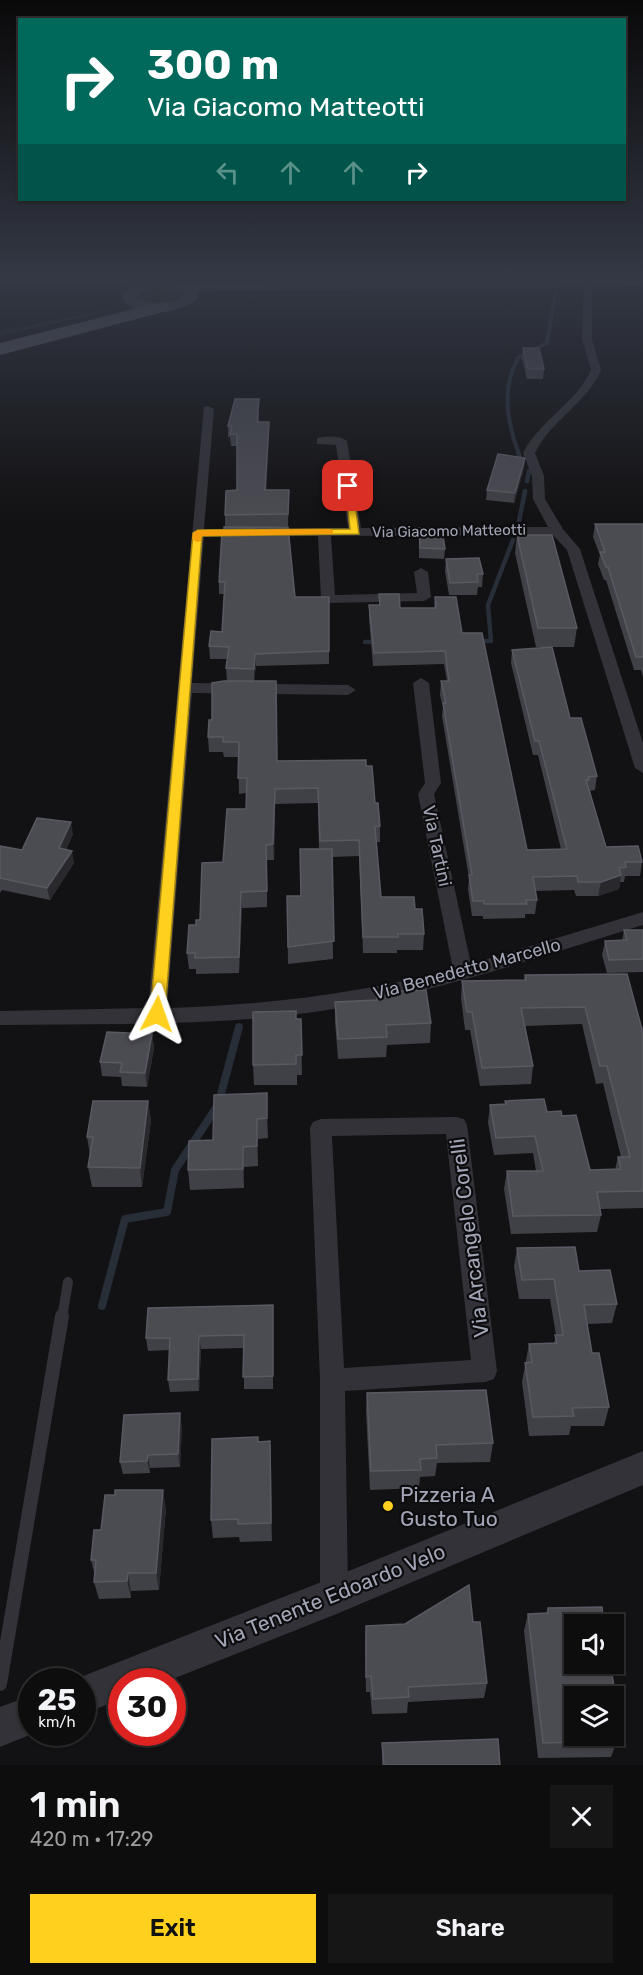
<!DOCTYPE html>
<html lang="en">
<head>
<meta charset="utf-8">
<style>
  :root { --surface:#0e0d0e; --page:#171617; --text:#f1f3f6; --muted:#9b9c9e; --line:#2e2d2e; --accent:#ffd01e }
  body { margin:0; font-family:Rubik,sans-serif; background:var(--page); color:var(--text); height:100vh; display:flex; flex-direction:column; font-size:22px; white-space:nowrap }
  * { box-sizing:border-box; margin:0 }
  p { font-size:20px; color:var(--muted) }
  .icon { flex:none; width:33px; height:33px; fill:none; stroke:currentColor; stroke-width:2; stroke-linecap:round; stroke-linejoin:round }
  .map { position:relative; height:1765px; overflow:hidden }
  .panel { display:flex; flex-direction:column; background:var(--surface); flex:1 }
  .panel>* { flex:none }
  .banner { position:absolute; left:18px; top:18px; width:608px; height:183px; border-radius:0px; box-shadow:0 2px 4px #0004,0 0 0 2px var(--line); background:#00695c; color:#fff; overflow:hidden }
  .fabs { position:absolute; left:564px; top:1614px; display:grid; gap:12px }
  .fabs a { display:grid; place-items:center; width:60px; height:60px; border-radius:0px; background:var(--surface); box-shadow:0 2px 4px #0004,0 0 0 2px var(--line); font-size:30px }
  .speed { position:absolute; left:18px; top:1668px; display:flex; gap:12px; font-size:30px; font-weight:700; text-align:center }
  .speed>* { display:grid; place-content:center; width:78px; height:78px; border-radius:50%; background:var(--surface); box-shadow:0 2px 4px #0004,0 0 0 2px var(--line); line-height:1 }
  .speed small { font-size:15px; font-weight:400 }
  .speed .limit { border:9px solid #d22; background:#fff; color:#111 }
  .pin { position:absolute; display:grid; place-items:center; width:51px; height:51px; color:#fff; margin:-26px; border-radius:12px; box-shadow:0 3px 9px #0006 }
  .me { position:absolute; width:66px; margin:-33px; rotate:4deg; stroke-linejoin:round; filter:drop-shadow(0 0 4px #0008) }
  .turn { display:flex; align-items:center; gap:21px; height:126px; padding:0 30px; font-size:27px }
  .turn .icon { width:78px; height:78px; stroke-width:2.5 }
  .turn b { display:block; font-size:42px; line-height:51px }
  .lanes { display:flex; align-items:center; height:57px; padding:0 30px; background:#0003; justify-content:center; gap:30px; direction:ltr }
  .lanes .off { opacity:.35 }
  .round { display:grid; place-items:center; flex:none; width:63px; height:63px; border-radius:0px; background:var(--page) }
  .headline { display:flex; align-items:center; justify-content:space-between; height:102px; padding:0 30px }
  h1 { font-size:36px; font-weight:600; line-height:45px }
  .action { display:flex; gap:12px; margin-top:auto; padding:12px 30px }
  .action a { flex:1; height:69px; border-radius:0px; background:var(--accent); color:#111; font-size:24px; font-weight:600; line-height:69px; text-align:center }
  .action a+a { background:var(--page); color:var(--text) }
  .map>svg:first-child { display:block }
  .green { fill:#1b231d }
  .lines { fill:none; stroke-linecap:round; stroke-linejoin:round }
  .stream-far2 { stroke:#272e38; stroke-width:4 }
  .stream-far1 { stroke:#272e38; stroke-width:4.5 }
  .stream { stroke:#272e38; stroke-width:8 }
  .service-far2 { stroke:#323238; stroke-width:5 }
  .service-far1 { stroke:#323238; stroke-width:10 }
  .service { stroke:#323238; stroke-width:14 }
  .minor { fill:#323238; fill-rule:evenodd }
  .tertiary { fill:#323238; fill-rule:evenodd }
  .secondary { fill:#404149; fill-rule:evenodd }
  .trunk { fill:#565761; fill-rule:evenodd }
  .wall { fill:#404146 }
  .shaded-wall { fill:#29292d }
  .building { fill:#4b4b52; stroke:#585962; stroke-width:1.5 }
  .route { fill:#ffd01e; stroke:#a68714; stroke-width:1.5 }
  .slow { fill:#f59e0b }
  .poi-dot { fill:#ffd01e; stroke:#0d0c0e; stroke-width:2 }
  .labels { text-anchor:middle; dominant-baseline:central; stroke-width:4.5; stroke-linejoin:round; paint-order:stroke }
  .far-street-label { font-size:15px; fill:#a1a5b5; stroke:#0d0c0e }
  .street-label { font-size:18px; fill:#a1a5b5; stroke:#0d0c0e }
  .near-street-label { font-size:21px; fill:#a1a5b5; stroke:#0d0c0e }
  .near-poi-label { font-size:21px; fill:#a1a5b5; stroke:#0d0c0e; text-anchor:start }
</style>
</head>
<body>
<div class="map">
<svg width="643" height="1765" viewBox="0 0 643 1765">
  <rect width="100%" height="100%" fill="#121113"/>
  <g class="green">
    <polygon points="517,275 643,275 643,278 519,282"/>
    <path d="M158 288 180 292 181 296C170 305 152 306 140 298L141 293Z"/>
    <polygon points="111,309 106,312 0,336 0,331"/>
  </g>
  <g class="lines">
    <path class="stream-far2" d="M519 454C507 423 501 388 518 358L547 343 556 290"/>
    <g class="stream-far1">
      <polyline points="518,453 522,462"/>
      <polyline points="527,481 529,471"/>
      <polyline points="519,521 525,491"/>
      <polyline points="478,641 491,641 488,605 513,540"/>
      <polyline points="365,642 377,642"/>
    </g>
    <polyline class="stream" points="102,1306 125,1219 167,1212 175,1170 218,1105 239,1027"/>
    <polyline class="service-far2" points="142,275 185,275"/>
    <polyline class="service-far1" points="62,1318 68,1282"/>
    <polyline class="service" points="0,1684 62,1316"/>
    <g class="minor">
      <path d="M584 283 592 285V339L601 370C586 404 551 420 535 453L544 476 545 499 563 529 580 549 643 743V773L635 768 567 550 553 535 331 536 335 595 417 593 414 572 421 568 428 572 431 597 424 601 328 603 321 599 318 536 204 537 192 683 348 685 356 690 348 695 192 693 167 1008C264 1005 359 994 453 969L418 794 425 783 413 683 421 678 429 683 441 783 434 794 471 964 643 912V925C539 957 435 993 327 1010 219 1027 109 1023 0 1025V1011L148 1008 204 407 208 406 214 409 204 529 348 528 336 445 317 444V438C325 436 340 435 347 441L361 528 548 527 533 499 532 476 523 453C540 420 575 404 591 370L582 339Z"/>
      <path d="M456 1117 464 1119 467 1125 497 1371 494 1379 485 1382 345 1391 348 1596 344 1606 334 1610 324 1606 320 1596V1380L310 1128 313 1122 321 1119ZM446 1134 471 1360 344 1368 332 1136Z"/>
    </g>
    <g class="tertiary">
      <polygon points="643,1451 643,1485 334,1615 165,1682 122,1682 122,1699 82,1714 82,1682 68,1682 334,1577"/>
      <polygon points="32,1695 32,1732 37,1732 0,1747 0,1707"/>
    </g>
    <path class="secondary" d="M38 275H107L182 283 643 278V286L197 291 198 297C184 315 131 320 121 296L132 286 45 279ZM157 288 175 290 184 295C170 306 151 306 136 297L145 291Z"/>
    <polygon class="trunk" points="161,302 167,303 170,307 167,311 0,355 0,343"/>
  </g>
  <g class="wall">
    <rect x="267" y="275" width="37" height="4"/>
    <polygon points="523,348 544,369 543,379 527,379 522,358"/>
    <polygon points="259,410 259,422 269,433 266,490 289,490 288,526 225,527 225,515 237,490 237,446 231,446 230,437 228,437 228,426"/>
    <polygon points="525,458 524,468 514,503 486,500 487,490"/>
    <polygon points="595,524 643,524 643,677 641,670 634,670 606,580 604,580 598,564 600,555 593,537"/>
    <polygon points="419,528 445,549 444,559 419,558"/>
    <polygon points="222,531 295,597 329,597 329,664 256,666 254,681 277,761 366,766 380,826 380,842 376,842 381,897 415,909 424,934 423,950 397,950 397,953 363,953 359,856 332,857 333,959 288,964 287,896 301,896 319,849 318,803 275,804 274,860 267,860 267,907 242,908 239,973 196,974 196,969 189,969 187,953 196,925 200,920 246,809 246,793 239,794 238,757 224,757 223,752 209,752 208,737 212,720 227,681 226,668 228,659 210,659 209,646 222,632 224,594 219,594 219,582"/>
    <polygon points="517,535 577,628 574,647 536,647 515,553"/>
    <polygon points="446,559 483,574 482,587 478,587 477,595 449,595 445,571"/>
    <polygon points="379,594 400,608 434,608 435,597 462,633 527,850 561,849 538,755 533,755 511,663 512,650 570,718 597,776 595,790 590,791 606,847 642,862 640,876 625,876 624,882 620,882 619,889 598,896 576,896 574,890 535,891 537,900 535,914 525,914 525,918 483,919 483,916 472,916 468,889 469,878 442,716 443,707 440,695 441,681 447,681 444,664 373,666 369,618 369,605 379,605"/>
    <polygon points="73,834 66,850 74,863 50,900 2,890 0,893 0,846 22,850"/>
    <polygon points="624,930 643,930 643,972 607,973 602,955 605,941 622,941"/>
    <polygon points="525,975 643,1033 643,1208 600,1209 601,1215 597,1232 511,1234 504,1189 507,1171 536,1171 533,1153 494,1155 488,1123 490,1105 505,1104 505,1101 562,1116 590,1170 615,1170 618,1157 621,1157 603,1083 596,1084 582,1024 525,1026 533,1066 531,1084 480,1086 470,1030 465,1030 461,998 462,981 524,980"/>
    <polygon points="376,992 431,1023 430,1043 387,1045 386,1057 338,1059 335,1022 335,1002 376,1000"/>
    <polygon points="296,1019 301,1019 302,1075 297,1075 297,1085 254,1085 253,1065"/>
    <polygon points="152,1034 154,1048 147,1087 122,1086 121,1077 102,1076 100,1062"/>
    <polygon points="148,1101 151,1121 142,1187 92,1187 88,1167 90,1155 87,1137"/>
    <polygon points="267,1113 268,1138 258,1139 258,1166 244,1167 244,1188 190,1190 188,1170 213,1140"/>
    <polygon points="517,1248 579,1271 617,1304 612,1323 587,1324 592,1353 609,1407 604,1426 571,1426 569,1435 529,1436 522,1382 529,1344 554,1343 556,1335 550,1299 519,1299 514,1267"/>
    <polygon points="273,1318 273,1389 244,1389 244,1348 201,1349 199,1391 170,1392 168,1380 170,1350 148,1351 146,1338"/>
    <polygon points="367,1393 493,1443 490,1462 437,1463 435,1476 420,1477 419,1488 370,1490 366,1411"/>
    <polygon points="182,1426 180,1467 150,1468 150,1473 123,1474 120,1462"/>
    <polygon points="258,1442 271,1460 272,1541 240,1542 239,1537 213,1538 211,1520"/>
    <polygon points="166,1508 159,1590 131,1591 131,1598 99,1599 94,1582 95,1576 91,1560 101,1530"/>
    <polygon points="548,1608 616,1697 614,1703 614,1696 574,1696 617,1741 611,1757 538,1758 524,1631 528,1614 546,1613"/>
    <polygon points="473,1622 487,1683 484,1698 408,1702 407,1713 372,1714 370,1692 366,1692 365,1642 366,1626"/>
    <polygon points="382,1743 500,1765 382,1765"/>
  </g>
  <g class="shaded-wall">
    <polygon points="269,422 269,433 266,502 265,490"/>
    <polygon points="525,458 524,468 514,503 515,493"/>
    <polygon points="255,654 256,666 254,682 254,669"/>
    <polygon points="275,789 275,804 274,860 273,844"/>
    <polygon points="71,822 73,834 61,861 59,848"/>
    <polygon points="72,851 74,863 50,900 47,888"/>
    <polygon points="621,875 619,889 598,896 601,882"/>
    <polygon points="241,892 242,908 239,973 239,957"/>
    <polygon points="152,1034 154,1048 147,1087 145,1073"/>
    <polygon points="148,1101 151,1121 142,1187 140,1168"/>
    <polygon points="257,1119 258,1139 258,1166 257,1146"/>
    <polygon points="243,1147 244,1167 244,1188 243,1169"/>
    <polygon points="199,1336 201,1349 199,1391 198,1379"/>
    <polygon points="180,1413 182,1426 180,1467 178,1454"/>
    <polygon points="270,1441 271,1460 272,1541 271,1523"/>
    <polygon points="148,1455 150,1468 150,1473 147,1461"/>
    <polygon points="163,1490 166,1508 159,1590 156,1573"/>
    <polygon points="128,1573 131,1591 131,1598 127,1581"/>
  </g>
  <g class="building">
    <polygon points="523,348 539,348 544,369 528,369"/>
    <polygon points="235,399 259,399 257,422 269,422 265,490 289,490 288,514 225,515 226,491 237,490 237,434 230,434 232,426 228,426"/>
    <polygon points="498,454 525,458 515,493 487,490"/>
    <polygon points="595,524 643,524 643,657 636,657 608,567 606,567 600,552 605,552"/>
    <polygon points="224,527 288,527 295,597 329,597 329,651 255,654 254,669 226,668 229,647 209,646 211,631 222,632 225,582 219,582 222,531 224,531"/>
    <polygon points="419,528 442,529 445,549 420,548"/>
    <polygon points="517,535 552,535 577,628 538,628"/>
    <polygon points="479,558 483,574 477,574 478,582 450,583 446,559"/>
    <polygon points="379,594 399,594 400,608 436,608 435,597 456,597 462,633 482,633 527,850 567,849 539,741 535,741 512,650 552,647 570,718 581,718 597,776 588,777 589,780 586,780 606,847 638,846 642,862 625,862 626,867 619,868 621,875 601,882 578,882 577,876 533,877 537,900 526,900 527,904 484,904 484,901 473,901 469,875 472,875 443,703 446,703 441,681 449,681 445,651 374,653 369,605 380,605"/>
    <polygon points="224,681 276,681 277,761 366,760 366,766 372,766 375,803 378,803 380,826 375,827 381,897 414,897 415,909 422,909 424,934 398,934 398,937 363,937 359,840 320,841 318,788 275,789 273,844 266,845 267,891 241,892 239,957 195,958 195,953 187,953 189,925 196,925 196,920 200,920 202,863 223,862 227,809 246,809 247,778 238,778 239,742 223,742 223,737 208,737 209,720 212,720 212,683"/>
    <polygon points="37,818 71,822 59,848 72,851 47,888 0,878 0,846 22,850"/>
    <polygon points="300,849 332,849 334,941 288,947 287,896 301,896"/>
    <polygon points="624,930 643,930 643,959 609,960 605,941 627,940"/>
    <polygon points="627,974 643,1033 643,1191 597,1192 601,1215 513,1216 507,1171 543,1171 535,1136 496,1138 490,1105 506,1104 505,1101 544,1099 547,1112 561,1111 562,1116 576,1115 590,1170 621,1169 618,1157 630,1157 607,1066 600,1066 585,1007 521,1008 533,1066 482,1068 472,1012 467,1012 462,981 526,980 525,975"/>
    <polygon points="426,990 431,1023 386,1025 387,1037 338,1039 335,1002 377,1000 376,992"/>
    <polygon points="296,1011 296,1019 301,1019 302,1055 296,1055 296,1064 253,1065 253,1012"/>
    <polygon points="107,1032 152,1034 145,1073 120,1072 122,1063 100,1062"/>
    <polygon points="267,1093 267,1118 257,1119 257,1146 243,1147 243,1169 188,1170 189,1141 213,1140 214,1095"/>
    <polygon points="93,1101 148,1101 140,1168 88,1167 93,1137 87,1137"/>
    <polygon points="575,1247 579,1271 610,1270 617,1304 584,1305 592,1353 599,1353 609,1407 572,1408 574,1416 533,1417 525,1363 532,1362 529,1344 557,1343 555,1335 563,1335 554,1279 522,1280 517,1248"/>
    <polygon points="273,1305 273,1376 243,1377 244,1335 199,1336 198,1379 168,1380 170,1338 146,1338 148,1308"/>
    <polygon points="486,1390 493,1443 436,1445 437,1458 420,1459 421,1470 371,1471 367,1393"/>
    <polygon points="180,1413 178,1454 148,1455 147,1461 120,1462 124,1415"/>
    <polygon points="258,1437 258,1442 270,1441 271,1523 238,1524 238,1519 211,1520 212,1439"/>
    <polygon points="115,1490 163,1490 156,1573 128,1573 127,1581 94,1582 96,1560 91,1560 94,1530 101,1530 105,1495 115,1495"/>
    <polygon points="469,1585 473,1622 480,1622 487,1683 408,1687 409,1697 373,1699 371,1676 366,1677 366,1626 405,1624"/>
    <polygon points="602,1607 604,1624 574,1624 574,1664 610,1664 616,1697 574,1696 574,1736 614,1736 614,1718 617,1741 543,1743 528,1614 548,1613 548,1608"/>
    <polygon points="498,1739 500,1765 384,1765 382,1743"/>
  </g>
  <linearGradient id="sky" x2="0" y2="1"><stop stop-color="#0a090a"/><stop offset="0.53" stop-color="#333844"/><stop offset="1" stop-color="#333844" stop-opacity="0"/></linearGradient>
  <rect width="643" height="522" fill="url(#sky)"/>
  <polygon class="route" points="345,484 353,486 359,534 202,536 165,1014 162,1018 152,1018 150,1014 193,533 198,530 350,529"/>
  <polygon class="slow" points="329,529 333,530 333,534 202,536 201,541 197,542 192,539 193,533 198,530"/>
  <circle class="poi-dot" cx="388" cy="1506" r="6"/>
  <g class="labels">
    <g class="far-street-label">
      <text transform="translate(449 531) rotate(-1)">Via Giacomo Matteotti</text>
    </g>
    <g class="street-label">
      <text transform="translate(437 846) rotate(78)">Via Tartini</text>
      <text transform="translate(467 969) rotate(-15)">Via Benedetto Marcello</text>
    </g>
    <g class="near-street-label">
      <text transform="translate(469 1238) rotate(-97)">Via Arcangelo Corelli</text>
      <text transform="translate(330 1596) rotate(-22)">Via Tenente Edoardo Velo</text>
    </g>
    <g class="near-poi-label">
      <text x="400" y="1494">Pizzeria A<tspan x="400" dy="24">Gusto Tuo</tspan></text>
    </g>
  </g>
</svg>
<div class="fabs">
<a><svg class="icon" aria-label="sound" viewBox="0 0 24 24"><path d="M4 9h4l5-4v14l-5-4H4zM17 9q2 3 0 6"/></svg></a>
<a><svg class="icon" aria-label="layers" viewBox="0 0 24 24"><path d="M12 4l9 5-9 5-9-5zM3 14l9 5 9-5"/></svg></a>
</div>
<div class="speed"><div>25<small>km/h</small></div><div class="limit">30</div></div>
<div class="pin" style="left:348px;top:486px;background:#d93025"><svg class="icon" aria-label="arrive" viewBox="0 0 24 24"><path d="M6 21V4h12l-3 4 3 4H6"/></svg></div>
<svg class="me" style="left:157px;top:1014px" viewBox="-20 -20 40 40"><path d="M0-17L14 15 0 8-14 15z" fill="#ffd01e" stroke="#fff" stroke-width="4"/></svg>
<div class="banner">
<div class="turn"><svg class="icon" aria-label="right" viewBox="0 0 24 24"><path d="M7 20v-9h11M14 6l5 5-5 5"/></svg><div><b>300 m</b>Via Giacomo Matteotti</div></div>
<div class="lanes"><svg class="icon off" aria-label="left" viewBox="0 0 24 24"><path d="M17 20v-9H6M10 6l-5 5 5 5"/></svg><svg class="icon off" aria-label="ahead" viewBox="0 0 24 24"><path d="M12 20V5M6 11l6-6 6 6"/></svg><svg class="icon off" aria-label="ahead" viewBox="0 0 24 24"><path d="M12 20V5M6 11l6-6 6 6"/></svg><svg class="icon" aria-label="right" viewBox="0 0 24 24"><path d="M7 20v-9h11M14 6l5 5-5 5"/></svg></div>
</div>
</div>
<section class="panel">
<div class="headline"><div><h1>1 min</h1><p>420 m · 17:29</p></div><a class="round"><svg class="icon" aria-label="close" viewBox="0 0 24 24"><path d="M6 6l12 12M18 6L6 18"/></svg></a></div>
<div class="action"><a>Exit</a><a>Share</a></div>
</section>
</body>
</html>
